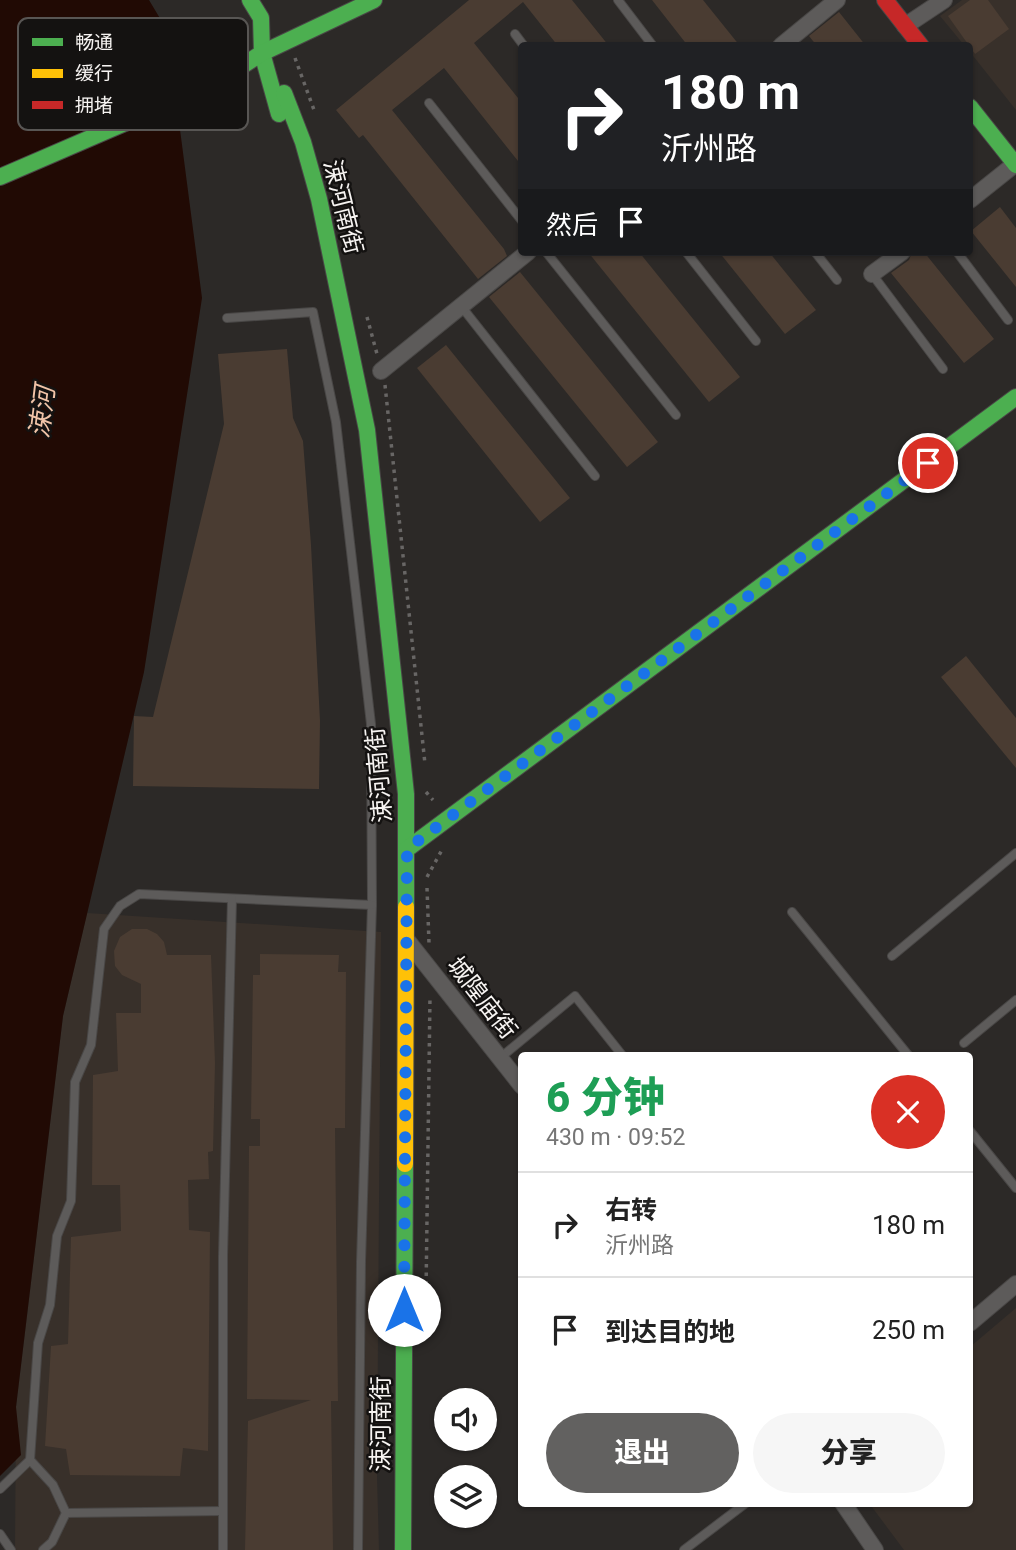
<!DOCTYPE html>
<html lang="zh">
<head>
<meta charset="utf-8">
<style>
  :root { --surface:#fff; --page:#f6f6f6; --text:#222; --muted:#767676; --line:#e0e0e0; --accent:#626160 }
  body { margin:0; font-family:Roboto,"Noto Sans SC",sans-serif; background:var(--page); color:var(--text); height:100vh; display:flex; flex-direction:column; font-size:26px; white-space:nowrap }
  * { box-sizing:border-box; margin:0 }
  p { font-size:23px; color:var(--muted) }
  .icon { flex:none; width:38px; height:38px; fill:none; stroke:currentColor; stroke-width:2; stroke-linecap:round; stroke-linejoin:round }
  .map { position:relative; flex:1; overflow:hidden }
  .drawer { position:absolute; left:518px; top:1052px; width:455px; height:455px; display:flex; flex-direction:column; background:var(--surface); border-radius:7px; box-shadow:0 2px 5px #0004 }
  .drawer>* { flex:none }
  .top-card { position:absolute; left:518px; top:42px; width:455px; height:214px; border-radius:7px; box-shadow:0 2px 5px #0004; background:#202124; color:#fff; overflow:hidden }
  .controls { position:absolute; left:434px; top:1388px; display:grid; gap:14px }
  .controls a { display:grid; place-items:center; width:63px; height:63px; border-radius:50%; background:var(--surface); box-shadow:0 2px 5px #0004; font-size:35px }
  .pin { position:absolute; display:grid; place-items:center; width:60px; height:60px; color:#fff; margin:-30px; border:4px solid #fff; border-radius:50%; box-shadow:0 2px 7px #0007 }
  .me { position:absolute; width:77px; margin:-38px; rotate:0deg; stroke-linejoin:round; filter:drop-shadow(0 0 5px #0008) }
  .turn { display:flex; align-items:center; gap:24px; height:147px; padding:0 28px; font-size:32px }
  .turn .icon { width:91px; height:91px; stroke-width:2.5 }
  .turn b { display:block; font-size:49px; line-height:60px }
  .then { display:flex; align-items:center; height:66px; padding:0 28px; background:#0003; gap:14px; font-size:26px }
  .round { display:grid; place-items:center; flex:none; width:74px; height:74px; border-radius:37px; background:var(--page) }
  .summary { display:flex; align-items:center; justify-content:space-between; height:119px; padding:0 28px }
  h1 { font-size:42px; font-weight:800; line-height:52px; color:#1e9e55 }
  .primary-button { display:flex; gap:14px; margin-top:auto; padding:14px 28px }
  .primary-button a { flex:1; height:80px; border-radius:42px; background:var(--accent); color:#fff; font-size:28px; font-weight:800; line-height:80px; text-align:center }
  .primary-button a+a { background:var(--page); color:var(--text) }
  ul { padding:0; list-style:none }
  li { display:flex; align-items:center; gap:21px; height:105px; padding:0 28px; border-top:2px solid var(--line) }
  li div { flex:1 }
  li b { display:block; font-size:26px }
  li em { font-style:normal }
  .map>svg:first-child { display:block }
  .built { fill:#38302a }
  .water { fill:#210a04 }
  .building { fill:#4a3c32 }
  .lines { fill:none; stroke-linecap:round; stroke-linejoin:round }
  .lane-casing { stroke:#494746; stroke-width:10 }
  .street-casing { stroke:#494746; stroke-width:18 }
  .fast-casing { stroke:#494746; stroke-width:18 }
  .slow-casing { stroke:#494746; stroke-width:18 }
  .jam-casing { stroke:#494746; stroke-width:18 }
  .path { stroke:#686665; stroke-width:3.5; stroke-dasharray:3.5 5; stroke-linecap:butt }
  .lane { stroke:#5d5b5a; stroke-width:8 }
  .street { stroke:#5d5b5a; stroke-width:16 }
  .fast { stroke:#4caf50; stroke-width:16 }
  .slow { stroke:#ffc107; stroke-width:16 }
  .jam { stroke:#c62828; stroke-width:16 }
  .route { stroke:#1a73e8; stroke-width:12; stroke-dasharray:0 21.6 }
  .labels { text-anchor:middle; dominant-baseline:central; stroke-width:5; stroke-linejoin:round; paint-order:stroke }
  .street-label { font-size:24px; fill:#f7f4f2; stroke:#141211 }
  .water-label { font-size:26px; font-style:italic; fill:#f1c4a8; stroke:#141211 }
  .key { fill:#141211; stroke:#585654; stroke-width:2 }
  .key-label { font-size:19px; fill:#f7f4f2 }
</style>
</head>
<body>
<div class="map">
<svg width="1016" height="1550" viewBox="0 0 1016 1550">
  <rect width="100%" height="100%" fill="#2c2927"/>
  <g class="built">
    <polygon points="962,0 1016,0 1016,110 970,52 970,46 964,45 940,16"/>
    <polygon points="87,913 381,932 377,1476 379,1550 15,1550 16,1407 63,1016"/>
    <polygon points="1016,1308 1016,1550 904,1550 869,1503 970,1503 970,1347"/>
  </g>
  <polygon class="water" points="0,0 149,0 167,30 202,298 144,672 63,1016 16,1407 21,1455 0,1476"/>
  <g class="building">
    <polygon points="469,0 572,0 609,46 558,46 523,2 474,43 522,103 522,166 444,68 392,110 504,249 507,256 478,279 363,135 359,138 336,110"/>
    <polygon points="652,0 703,0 740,46 688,46"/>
    <polygon points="970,0 988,0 1009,29 975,54 948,16"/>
    <polygon points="839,12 866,46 817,46 809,36"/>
    <polygon points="1000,207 1016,228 1016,287 971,231"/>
    <polygon points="588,252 639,252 740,377 709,402"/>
    <polygon points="719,252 769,252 816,310 785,334"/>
    <polygon points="912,252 924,252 994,339 964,363 891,273 909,260"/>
    <polygon points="520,272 658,442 627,467 489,297"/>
    <polygon points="446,345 570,498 540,522 417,368"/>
    <polygon points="287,349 293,418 303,441 311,545 320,721 319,789 133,786 134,716 153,717 224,424 218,354"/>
    <polygon points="966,656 1016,718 1016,768 941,677"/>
    <polygon points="132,929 147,929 157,934 164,942 167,955 211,955 215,1063 213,1151 208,1152 209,1179 188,1180 189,1230 210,1232 208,1451 183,1448 180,1476 70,1475 66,1449 45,1446 51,1346 68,1344 71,1237 121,1231 120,1185 92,1185 93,1075 118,1071 116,1013 141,1013 141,984 122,975 115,966 114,951 120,937"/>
    <polygon points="260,954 339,955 338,972 346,972 345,1128 335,1128 338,1401 331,1401 333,1550 245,1550 248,1421 311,1400 247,1399 249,1146 260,1146 260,1119 251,1119 253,975 260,975"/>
  </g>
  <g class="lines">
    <g class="lane-casing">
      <g id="lane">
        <polyline points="618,0 653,46"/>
        <polyline points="515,34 524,46"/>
        <polyline points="429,103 522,221"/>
        <polyline points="546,252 676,415"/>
        <polyline points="686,252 756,341"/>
        <polyline points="815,252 837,280"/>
        <polyline points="957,252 1008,320"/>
        <polyline points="872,274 943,369"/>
        <polyline points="461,306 595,476"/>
        <polyline points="227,318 313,312 336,422 371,724 372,905 361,1262 358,1550"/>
        <polyline points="792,912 908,1055"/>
        <polyline points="892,956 1016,853"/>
        <polyline points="964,1043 1016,1000"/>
        <polyline points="500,1058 575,996 622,1055"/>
        <polyline points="970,1131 1016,1188"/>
        <polyline points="0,1489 30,1460"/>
        <polyline points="66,1513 223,1511"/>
        <polyline points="0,1534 11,1550"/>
        <polyline points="43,1550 52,1542 66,1513 53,1485 30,1460 38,1343 50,1305 57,1236 71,1201 75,1082 91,1045 104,929 120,906 139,894 372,905"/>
        <polyline points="223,1550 223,1256 232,899"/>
        <polyline points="684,1550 746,1503"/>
      </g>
    </g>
    <g class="street-casing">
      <g id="street">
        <polyline points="905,26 944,0"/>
        <polyline points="781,46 837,0"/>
        <polyline points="970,200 1015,164"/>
        <polyline points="872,274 902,252"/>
        <polyline points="381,371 528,252"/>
        <polyline points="406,939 522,1086"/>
        <polyline points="970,1323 1016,1284"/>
        <polyline points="843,1503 875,1550"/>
      </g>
    </g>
    <g class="fast-casing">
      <g id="fast">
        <polyline points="250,0 261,18 262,53 279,114"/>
        <polyline points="284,93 303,142 319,199 367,430 406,794 406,907"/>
        <polyline points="970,107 1016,165"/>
        <polyline points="0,177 213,85 262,53 374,0"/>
        <polyline points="407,849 1016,397"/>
        <polyline points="403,1550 405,1164"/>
      </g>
    </g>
    <g class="slow-casing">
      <polyline id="slow" points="405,1164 406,907"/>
    </g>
    <g class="jam-casing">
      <polyline id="jam" points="885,0 921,46"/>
    </g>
    <g class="path">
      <polyline points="295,58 314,110"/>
      <polyline points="367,317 377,354"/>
      <polyline points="385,385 425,764"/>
      <polyline points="426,792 433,800"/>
      <polyline points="427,877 443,848"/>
      <polyline points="427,888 429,943"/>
      <polyline points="426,1293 430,996"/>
    </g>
    <use href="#lane" class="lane"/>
    <use href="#street" class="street"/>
    <use href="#fast" class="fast"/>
    <use href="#slow" class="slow"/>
    <use href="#jam" class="jam"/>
  </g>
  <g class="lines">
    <polyline class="route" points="404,1310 407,849 928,463"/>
  </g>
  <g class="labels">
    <g class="street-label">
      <text transform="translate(343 207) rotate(76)">涑河南街</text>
      <text transform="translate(379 775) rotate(-95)">涑河南街</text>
      <text transform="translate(482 998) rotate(52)">城隍庙街</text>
      <text transform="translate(381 1424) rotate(-90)">涑河南街</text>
    </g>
    <g class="water-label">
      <text transform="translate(42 412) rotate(-83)">涑河</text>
    </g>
  </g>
  <rect x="18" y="18" width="230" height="112" rx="10" class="key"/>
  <rect x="32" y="38" width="31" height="8" fill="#4caf50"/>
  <rect x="32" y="69" width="31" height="9" fill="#ffc107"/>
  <rect x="32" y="101" width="31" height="8" fill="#c62828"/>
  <g class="key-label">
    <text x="75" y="49">畅通</text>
    <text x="75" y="80">缓行</text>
    <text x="75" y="112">拥堵</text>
  </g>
</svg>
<div class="controls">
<a><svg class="icon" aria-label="sound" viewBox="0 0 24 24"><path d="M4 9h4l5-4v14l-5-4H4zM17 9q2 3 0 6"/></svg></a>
<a><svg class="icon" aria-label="layers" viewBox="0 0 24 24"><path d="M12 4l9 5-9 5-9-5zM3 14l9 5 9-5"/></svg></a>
</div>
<div class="pin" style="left:928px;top:463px;background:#d93025"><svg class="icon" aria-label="arrive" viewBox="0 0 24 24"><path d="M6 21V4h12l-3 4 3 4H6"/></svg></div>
<svg class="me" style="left:404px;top:1310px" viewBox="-20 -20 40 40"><circle r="19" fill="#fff"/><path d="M0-13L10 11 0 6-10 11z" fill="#1a73e8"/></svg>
<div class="top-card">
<div class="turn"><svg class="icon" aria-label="right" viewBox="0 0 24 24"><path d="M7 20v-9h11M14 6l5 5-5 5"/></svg><div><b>180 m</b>沂州路</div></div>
<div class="then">然后<svg class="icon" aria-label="arrive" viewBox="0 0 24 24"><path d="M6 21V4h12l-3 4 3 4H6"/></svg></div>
</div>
<section class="drawer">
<div class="summary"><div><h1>6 分钟</h1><p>430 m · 09:52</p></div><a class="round" style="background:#d93025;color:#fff"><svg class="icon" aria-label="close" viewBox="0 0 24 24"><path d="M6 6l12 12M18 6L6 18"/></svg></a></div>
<ul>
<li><svg class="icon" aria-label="right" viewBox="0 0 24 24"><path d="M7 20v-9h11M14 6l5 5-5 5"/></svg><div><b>右转</b><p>沂州路</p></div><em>180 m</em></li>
<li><svg class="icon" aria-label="arrive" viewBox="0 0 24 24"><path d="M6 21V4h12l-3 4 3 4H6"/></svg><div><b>到达目的地</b></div><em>250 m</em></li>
</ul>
<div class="primary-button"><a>退出</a><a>分享</a></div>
</section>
</div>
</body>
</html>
